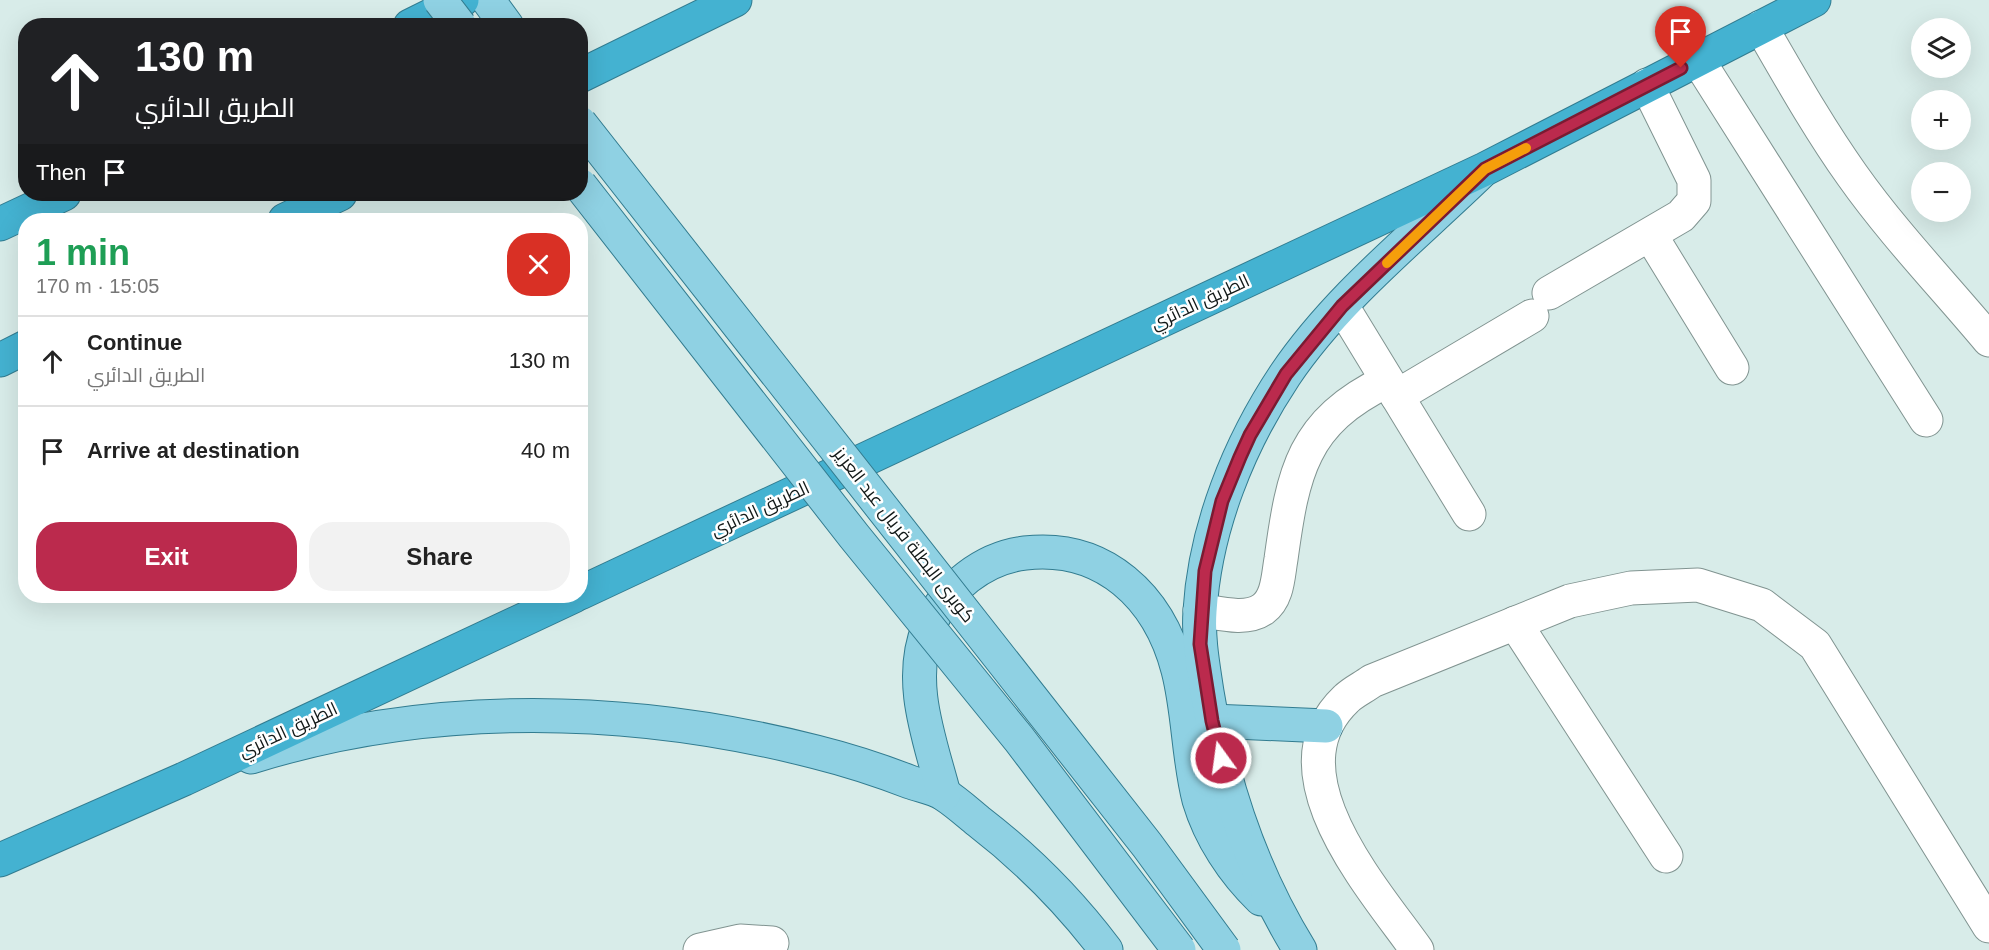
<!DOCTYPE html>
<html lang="en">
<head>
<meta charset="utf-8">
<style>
  :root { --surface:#fff; --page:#f2f2f2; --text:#222; --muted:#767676; --line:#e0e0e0; --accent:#bb2a4d }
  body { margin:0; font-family:Helvetica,Cairo,sans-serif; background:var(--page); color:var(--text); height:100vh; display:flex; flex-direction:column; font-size:22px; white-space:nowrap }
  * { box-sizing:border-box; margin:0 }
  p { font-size:20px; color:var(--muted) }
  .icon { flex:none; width:33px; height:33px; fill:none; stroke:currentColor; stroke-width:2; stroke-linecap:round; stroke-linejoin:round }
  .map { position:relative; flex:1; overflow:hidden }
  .panel { position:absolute; left:18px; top:213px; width:570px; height:390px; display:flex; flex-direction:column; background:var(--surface); border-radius:24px; box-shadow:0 6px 24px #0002 }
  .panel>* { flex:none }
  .top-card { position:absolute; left:18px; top:18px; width:570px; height:183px; border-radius:24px; box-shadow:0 6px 24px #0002; background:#202124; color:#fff; overflow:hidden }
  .controls { position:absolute; left:1911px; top:18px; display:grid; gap:12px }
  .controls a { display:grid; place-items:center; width:60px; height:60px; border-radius:50%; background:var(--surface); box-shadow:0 6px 24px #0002; font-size:30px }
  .pin { position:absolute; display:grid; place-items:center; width:51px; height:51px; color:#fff; margin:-62px -26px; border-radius:50% 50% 50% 0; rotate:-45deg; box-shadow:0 0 6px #0007 }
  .pin .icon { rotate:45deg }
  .me { position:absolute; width:66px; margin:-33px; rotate:346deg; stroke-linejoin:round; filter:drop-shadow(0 0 4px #0008) }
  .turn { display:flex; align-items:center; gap:21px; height:126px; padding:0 18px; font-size:27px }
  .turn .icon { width:78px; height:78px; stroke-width:2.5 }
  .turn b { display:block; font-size:42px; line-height:51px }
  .then { display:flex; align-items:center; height:57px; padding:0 18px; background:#0003; gap:12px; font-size:22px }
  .round { display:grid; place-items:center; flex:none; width:63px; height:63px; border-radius:24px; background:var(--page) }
  .headline { display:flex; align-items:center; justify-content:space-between; height:102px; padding:0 18px }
  h1 { font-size:36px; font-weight:700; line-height:45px; color:#1e9e55 }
  .primary-button { display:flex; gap:12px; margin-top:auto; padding:12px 18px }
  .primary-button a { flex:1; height:69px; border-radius:24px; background:var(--accent); color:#fff; font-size:24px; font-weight:700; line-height:69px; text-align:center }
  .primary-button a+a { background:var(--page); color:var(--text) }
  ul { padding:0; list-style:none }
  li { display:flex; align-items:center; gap:18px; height:90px; padding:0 18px; border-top:2px solid var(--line) }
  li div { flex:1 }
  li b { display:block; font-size:22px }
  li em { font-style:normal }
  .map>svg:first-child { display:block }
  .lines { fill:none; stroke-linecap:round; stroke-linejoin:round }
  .minor-casing { stroke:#819491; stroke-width:35 }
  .major-casing { stroke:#327c90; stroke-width:35 }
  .highway-casing { stroke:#327c90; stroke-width:35 }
  .minor { stroke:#fff; stroke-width:33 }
  .major { stroke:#8fd1e3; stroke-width:33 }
  .highway { stroke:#44b2d1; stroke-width:33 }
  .major-bridge-casing { stroke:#327c90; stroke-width:35; stroke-linecap:butt }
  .major-bridge { stroke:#8fd1e3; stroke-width:33 }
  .route-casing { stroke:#7a1b32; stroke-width:15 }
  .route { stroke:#bb2a4d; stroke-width:10 }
  .slow { stroke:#f59e0b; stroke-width:10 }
  .labels { text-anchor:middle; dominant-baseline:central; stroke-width:5; stroke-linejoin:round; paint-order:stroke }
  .street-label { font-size:18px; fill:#111817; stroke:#fff }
</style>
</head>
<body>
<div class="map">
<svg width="1989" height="950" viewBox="0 0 1989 950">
  <rect width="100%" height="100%" fill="#d8ece9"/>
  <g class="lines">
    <g class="minor-casing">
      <g id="minor">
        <path d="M1761 27C1790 77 1818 127 1852 175 1893 233 1943 285 1989 340"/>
        <polyline points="1698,60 1926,420"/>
        <polyline points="1651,236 1732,368"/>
        <polyline points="1549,293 1681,216 1694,201 1694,180 1647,85"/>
        <polyline points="1342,306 1469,514"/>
        <polyline points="1397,396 1532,316"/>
        <path d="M1200 610C1219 613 1246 621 1263 609 1278 598 1278 576 1281 559 1293 472 1302 422 1387 381"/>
        <polyline points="1515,623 1666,856"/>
        <polyline points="700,950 740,941 772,943"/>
        <path d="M1417 950C1373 888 1269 772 1346 699 1353 692 1364 687 1372 681L1570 601 1631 588 1698 585 1762 605 1815 645 1989 926"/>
      </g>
    </g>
    <g class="major-casing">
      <g id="major">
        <polyline points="488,0 507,26"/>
        <polyline points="1212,721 1326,726"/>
        <path d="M251 757C434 700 632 705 816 752 848 760 879 770 910 782 921 786 935 788 945 795 956 802 967 812 978 821 1026 858 1069 901 1106 950"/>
        <path d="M944 794C930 740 906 681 929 626 946 588 983 558 1025 553 1104 544 1159 597 1178 670 1189 712 1188 758 1199 800 1210 837 1233 872 1261 899"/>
        <path d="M1300 950C1252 872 1222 782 1207 692 1203 665 1198 639 1200 611 1205 528 1239 444 1285 375 1337 298 1414 237 1480 173"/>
      </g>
    </g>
    <g class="highway-casing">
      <g id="highway">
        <polyline points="410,26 462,0"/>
        <polyline points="580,76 735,0"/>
        <polyline points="285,220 340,194"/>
        <polyline points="0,224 64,194"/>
        <polyline points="0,360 26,347"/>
        <polyline points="580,593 1485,169 1814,0"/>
        <polyline points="0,860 184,779 574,596"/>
      </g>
    </g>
    <use href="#minor" class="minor"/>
    <use href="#major" class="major"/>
    <use href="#highway" class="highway"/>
    <g class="major-bridge-casing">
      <g id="major-bridge">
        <polyline points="440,0 460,26"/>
        <polyline points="580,123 1147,845 1224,950"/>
        <polyline points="580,185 854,536 1019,739 1179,950"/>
      </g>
    </g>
    <use href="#major-bridge" class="major-bridge"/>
  </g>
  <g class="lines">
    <g class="route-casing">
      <polyline id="route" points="1221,758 1212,721 1200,644 1205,571 1222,501 1240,457 1250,435 1286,374 1342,306 1485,169 1681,68"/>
    </g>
    <use href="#route" class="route"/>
    <polyline class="slow" points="1387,263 1485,169 1526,148"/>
  </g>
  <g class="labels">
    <g class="street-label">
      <text transform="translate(1200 302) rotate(-25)">الطريق الدائري</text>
      <text transform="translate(760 509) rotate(-25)">الطريق الدائري</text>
      <text transform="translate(904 535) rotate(52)">كوبرى البطلة فريال عبد العزيز</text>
      <text transform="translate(288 730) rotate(-25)">الطريق الدائري</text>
    </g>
  </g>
</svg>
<div class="controls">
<a><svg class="icon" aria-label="layers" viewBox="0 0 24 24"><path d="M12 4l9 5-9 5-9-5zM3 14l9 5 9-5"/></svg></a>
<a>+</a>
<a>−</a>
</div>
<div class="pin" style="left:1681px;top:68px;background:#d93025"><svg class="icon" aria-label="arrive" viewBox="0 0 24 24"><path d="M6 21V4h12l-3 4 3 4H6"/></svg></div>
<svg class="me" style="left:1221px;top:758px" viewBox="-20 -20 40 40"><circle r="17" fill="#bb2a4d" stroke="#fff" stroke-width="3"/><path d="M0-11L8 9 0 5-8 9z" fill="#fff"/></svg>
<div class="top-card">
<div class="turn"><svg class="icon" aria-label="ahead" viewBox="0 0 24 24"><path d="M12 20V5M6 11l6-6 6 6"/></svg><div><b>130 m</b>الطريق الدائري</div></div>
<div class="then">Then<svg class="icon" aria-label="arrive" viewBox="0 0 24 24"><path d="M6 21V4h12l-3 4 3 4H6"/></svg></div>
</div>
<section class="panel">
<div class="headline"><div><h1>1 min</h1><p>170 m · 15:05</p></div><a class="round" style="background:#d93025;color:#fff"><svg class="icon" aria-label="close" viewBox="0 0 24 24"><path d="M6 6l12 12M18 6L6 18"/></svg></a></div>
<ul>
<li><svg class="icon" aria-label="ahead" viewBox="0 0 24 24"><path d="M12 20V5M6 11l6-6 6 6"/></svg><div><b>Continue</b><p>الطريق الدائري</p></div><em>130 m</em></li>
<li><svg class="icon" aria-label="arrive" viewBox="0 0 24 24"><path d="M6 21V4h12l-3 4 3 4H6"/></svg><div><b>Arrive at destination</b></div><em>40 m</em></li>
</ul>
<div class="primary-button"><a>Exit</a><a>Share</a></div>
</section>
</div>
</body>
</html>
